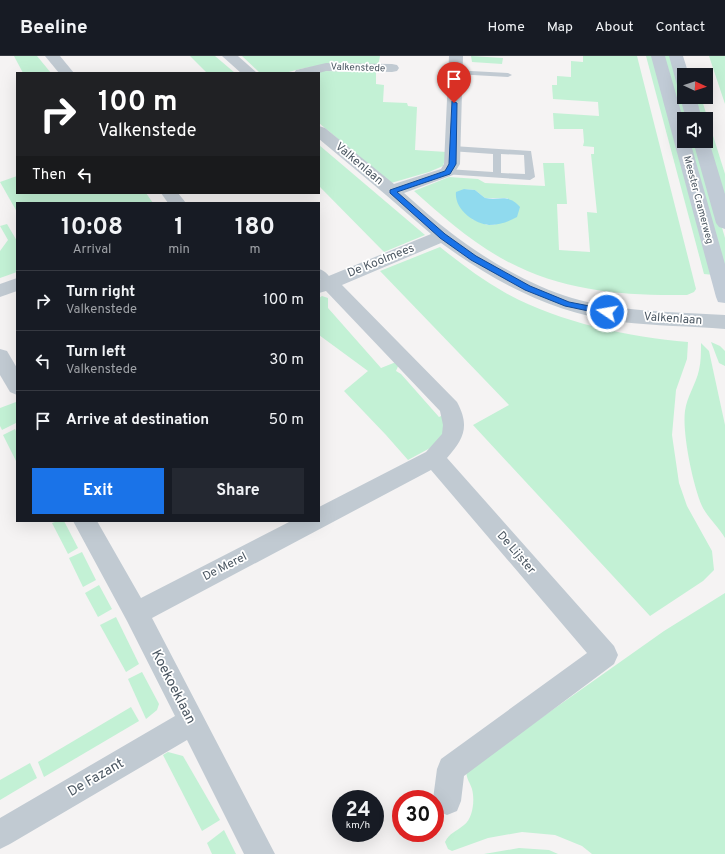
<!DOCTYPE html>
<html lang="en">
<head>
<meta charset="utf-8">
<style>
  :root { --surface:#171b24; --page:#242831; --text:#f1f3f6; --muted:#9ea1a6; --line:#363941; --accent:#1a73e8 }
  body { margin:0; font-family:Overpass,sans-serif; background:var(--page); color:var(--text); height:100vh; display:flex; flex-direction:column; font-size:15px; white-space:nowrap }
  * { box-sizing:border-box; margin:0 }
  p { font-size:13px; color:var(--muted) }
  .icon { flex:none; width:22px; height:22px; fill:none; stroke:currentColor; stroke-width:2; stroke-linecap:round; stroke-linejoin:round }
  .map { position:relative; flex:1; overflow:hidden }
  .drawer { position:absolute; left:16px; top:146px; width:304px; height:320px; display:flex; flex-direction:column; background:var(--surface); border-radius:0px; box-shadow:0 4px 16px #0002 }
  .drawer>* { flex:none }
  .guide { position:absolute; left:16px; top:16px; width:304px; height:122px; border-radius:0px; box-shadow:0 4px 16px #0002; background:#202124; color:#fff; overflow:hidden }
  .needle { width:26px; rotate:93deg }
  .controls { position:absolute; left:677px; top:12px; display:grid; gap:8px }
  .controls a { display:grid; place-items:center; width:36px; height:36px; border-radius:0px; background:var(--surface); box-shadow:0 4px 16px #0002; font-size:20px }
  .speed { position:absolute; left:332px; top:734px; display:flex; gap:8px; font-size:20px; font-weight:700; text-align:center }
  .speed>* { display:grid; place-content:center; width:52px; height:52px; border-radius:50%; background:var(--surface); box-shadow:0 4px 16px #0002; line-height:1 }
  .speed small { font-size:10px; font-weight:400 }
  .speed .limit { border:6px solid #d22; background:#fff; color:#111 }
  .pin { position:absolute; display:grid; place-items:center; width:34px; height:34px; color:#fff; margin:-41px -17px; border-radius:50% 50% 50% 0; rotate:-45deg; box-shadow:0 0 4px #0007 }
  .pin .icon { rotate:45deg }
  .me { position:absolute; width:44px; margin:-22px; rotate:282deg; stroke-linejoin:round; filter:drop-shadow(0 0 3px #0008) }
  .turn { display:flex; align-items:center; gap:14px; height:84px; padding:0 16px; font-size:18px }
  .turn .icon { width:52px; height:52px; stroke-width:2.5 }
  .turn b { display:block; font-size:28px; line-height:34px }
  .then { display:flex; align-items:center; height:38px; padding:0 16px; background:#0003; gap:8px; font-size:15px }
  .eta { display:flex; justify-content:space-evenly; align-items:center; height:68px; text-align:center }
  .eta b { font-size:24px; font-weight:700; line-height:28px }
  .primary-button { display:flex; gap:8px; margin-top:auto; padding:8px 16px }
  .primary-button a { flex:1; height:46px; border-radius:0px; background:var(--accent); color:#fff; font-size:16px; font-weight:700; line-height:46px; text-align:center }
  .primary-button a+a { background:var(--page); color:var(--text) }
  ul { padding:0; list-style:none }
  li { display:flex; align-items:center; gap:12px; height:60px; padding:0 16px; border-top:1px solid var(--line) }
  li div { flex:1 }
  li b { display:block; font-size:15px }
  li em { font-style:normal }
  header { display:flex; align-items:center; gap:24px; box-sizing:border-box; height:56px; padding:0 20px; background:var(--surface); border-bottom:1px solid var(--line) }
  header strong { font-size:19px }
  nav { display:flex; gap:22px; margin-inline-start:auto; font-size:14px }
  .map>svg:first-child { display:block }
  .green { fill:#c3f1d5; fill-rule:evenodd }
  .water { fill:#90daee }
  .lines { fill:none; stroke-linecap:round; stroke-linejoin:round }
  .service { fill:#c1cad2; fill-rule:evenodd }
  .minor { fill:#c1cad2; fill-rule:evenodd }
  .secondary { fill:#c1cbd6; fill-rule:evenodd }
  .route { fill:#1a73e8; stroke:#114b97 }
  .labels { text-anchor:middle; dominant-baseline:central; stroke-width:3.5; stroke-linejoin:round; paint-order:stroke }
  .far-street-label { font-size:10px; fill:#4a5661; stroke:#fff }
  .street-label { font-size:12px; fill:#4a5661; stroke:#fff }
  .near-street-label { font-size:14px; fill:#4a5661; stroke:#fff }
</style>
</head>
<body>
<header>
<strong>Beeline</strong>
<nav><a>Home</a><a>Map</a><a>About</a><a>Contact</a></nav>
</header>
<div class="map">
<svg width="725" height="798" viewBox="0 0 725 798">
  <rect width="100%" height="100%" fill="#f5f3f3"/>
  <g class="green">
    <polygon points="14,0 37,0 51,17 23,17"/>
    <polygon points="190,0 215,0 235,17 207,17"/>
    <polygon points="242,0 380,0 378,10 333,7 300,13 285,17 260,17"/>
    <polygon points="471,0 503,2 502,8 472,6"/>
    <path d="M583 0H637L696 233 694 236 687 239C621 240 559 235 501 202 469 184 441 159 414 135L449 121 478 123 485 127 545 130 543 107H564L567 148H557L559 194 590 196 587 156 597 157 591 98H594V91L583 90 584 86 583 73H554L553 57 599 60 598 46 553 43 552 29H557V20L571 21V5L583 6ZM464 133 475 134 485 142H508L495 169H487L472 163Z"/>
    <polygon points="646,0 654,0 714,219 704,218"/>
    <polygon points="663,0 671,0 690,63 684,63 684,74"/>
    <polygon points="709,0 725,0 725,48"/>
    <polygon points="323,15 376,16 376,28 384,29 383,46 407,47 408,50 417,51 415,94 447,96 443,110 429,116 391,127 319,67 319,17 315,17"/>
    <polygon points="693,41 701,41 725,118 725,144 706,84 706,63 700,63"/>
    <polygon points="687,85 697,85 725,182 725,217"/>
    <polygon points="319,89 425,179 384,196 319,130"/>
    <polygon points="17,120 17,137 146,137 153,147 17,147 17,156 0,126"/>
    <polygon points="7,168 17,185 17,216 0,222 0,195 8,184 0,170"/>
    <path d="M440 191C460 207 481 223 504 236 557 266 628 281 688 286L687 303 676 334 672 379 679 427 687 450 712 495 714 514 703 525 650 560 473 369 509 349 380 215Z"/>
    <polygon points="322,240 328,242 328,252 381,312 396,306 399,308 396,315 401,318 439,361 445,358 443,385 408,404 386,379 344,335 368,315 319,279 319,242"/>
    <polygon points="711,286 720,290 725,295 725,310 719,307"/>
    <path d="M701 287 709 295 725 369V482C719 471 707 461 702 450 693 429 682 377 685 355 687 340 696 328 699 314 701 305 701 297 701 287Z"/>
    <polygon points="16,346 16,367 2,374 0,370 0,352"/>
    <polygon points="15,373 17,377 17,407 3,379"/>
    <polygon points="58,465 64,465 78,492 68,498 52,467"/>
    <polygon points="82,496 96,524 83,531 69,502"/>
    <polygon points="99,529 112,553 98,561 85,537"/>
    <path d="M725 537V798H592L582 790 555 779 522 776 488 782 452 795 448 793 445 786C449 777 457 775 464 769 473 762 475 744 472 733 470 726 467 725 466 715L664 575Z"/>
    <polygon points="116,561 139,608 126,616 100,569"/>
    <polygon points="142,616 159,648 157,654 146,663 128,623"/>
    <polygon points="131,651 139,665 44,721 38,706"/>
    <polygon points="168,696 183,700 220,764 202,775 163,699"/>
    <polygon points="30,707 37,722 0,744 0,724"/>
    <polygon points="224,774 236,798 212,798 207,787"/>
    <polygon points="519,792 549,794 558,798 484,798"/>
  </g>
  <path class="water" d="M464 133 475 134 485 142C500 145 508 137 520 151L517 161C508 166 499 169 489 169 474 168 454 153 456 136Z"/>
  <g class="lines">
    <g class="service">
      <polygon points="452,14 508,17 512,19 508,21 455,18 452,18"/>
      <path d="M453 90 531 95 535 121 530 124 444 118 443 116 447 113 493 116V98L450 95 449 93 450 91ZM501 98 524 99 525 118 501 117Z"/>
      <path d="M319 213C325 214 331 222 334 227L333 229H325L319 222Z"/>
    </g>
    <g class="minor">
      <polygon points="45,0 60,0 74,17 59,17"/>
      <polygon points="222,0 238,0 257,17 241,17"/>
      <path d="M449 0H463L460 108 453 119 404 137C419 150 434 164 450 176 483 202 531 230 572 242 621 256 674 256 725 259V273C691 270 655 270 621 266 553 257 496 227 441 187L342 229 457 346C470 370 464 383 447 402L614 590 618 599 614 608 464 720 461 745 457 755 447 759 437 755 435 743H433L437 713 441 703 587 597 431 414 152 562 275 798H244L187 684 10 788 0 793V762L175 660 127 565 73 465H97L141 542 291 465H319V451L426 396 442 378 443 369 440 355 326 235 319 237V224L431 178 386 139 319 83V70L325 72 394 128 441 113 444 108Z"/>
      <polygon points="326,7 392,8 397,9 399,12 397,15 392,16 326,15 319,17 294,17 296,14"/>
      <polygon points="161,137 178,137 186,147 168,147"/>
      <polygon points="17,222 17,235 0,241 0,228"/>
      <polygon points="0,293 7,295 17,312 17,339 10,336 0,319"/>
    </g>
    <g class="secondary">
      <polygon points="651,0 665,0 684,66 684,85 690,85 725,208 725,247 718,246 716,241"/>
      <polygon points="669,0 683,0 689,19 684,19 684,33 679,32 677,29"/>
      <polygon points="684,37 684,41 696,41 702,63 686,63 680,41"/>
      <polygon points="706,81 709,85 725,138 725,173 719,171 716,167 693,85 706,85"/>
    </g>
  </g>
  <polygon class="route" points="452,45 457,47 456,108 450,118 397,136 445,178 476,200 530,230 569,246 610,254 610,258 607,259 565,250 525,234 471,204 440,182 390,137 390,134 445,115 449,108"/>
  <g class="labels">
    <g class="far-street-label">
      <text transform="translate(358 12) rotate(2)">Valkenstede</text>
      <text transform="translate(698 144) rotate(75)">Meester Cramerweg</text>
    </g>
    <g class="street-label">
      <text transform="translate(359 108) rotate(40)">Valkenlaan</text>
      <text transform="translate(381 205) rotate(-22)">De Koolmees</text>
      <text transform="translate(673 263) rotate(4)">Valkenlaan</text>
      <text transform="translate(516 497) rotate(49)">De Lijster</text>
      <text transform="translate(225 511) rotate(-27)">De Merel</text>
    </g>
    <g class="near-street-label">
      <text transform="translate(173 631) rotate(63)">Koekoeklaan</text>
      <text transform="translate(96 722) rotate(-30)">De Fazant</text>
    </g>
  </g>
</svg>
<div class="controls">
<a><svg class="needle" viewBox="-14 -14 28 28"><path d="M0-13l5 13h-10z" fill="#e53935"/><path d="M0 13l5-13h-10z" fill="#9ea1a6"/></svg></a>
<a><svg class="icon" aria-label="sound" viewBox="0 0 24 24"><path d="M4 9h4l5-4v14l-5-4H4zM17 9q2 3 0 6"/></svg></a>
</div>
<div class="speed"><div>24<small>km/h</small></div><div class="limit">30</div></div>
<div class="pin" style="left:454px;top:47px;background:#d93025"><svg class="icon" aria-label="arrive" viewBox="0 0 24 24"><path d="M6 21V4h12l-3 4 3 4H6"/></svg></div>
<svg class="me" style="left:607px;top:256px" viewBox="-20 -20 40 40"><circle r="17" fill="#1a73e8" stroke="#fff" stroke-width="3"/><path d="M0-11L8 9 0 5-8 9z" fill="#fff"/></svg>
<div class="guide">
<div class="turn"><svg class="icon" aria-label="right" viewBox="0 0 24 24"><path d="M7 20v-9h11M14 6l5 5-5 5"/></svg><div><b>100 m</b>Valkenstede</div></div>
<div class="then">Then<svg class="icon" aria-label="left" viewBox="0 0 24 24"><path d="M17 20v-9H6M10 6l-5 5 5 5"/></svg></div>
</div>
<section class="drawer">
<div class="eta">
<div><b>10:08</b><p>Arrival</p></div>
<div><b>1</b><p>min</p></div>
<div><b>180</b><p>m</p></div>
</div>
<ul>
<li><svg class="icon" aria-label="right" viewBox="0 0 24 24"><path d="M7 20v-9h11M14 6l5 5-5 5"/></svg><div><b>Turn right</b><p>Valkenstede</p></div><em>100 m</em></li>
<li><svg class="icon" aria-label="left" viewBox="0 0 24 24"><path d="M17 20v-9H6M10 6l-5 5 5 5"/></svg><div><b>Turn left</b><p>Valkenstede</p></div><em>30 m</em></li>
<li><svg class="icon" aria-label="arrive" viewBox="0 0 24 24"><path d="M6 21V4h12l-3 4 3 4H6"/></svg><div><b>Arrive at destination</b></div><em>50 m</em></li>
</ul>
<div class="primary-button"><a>Exit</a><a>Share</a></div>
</section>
</div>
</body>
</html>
